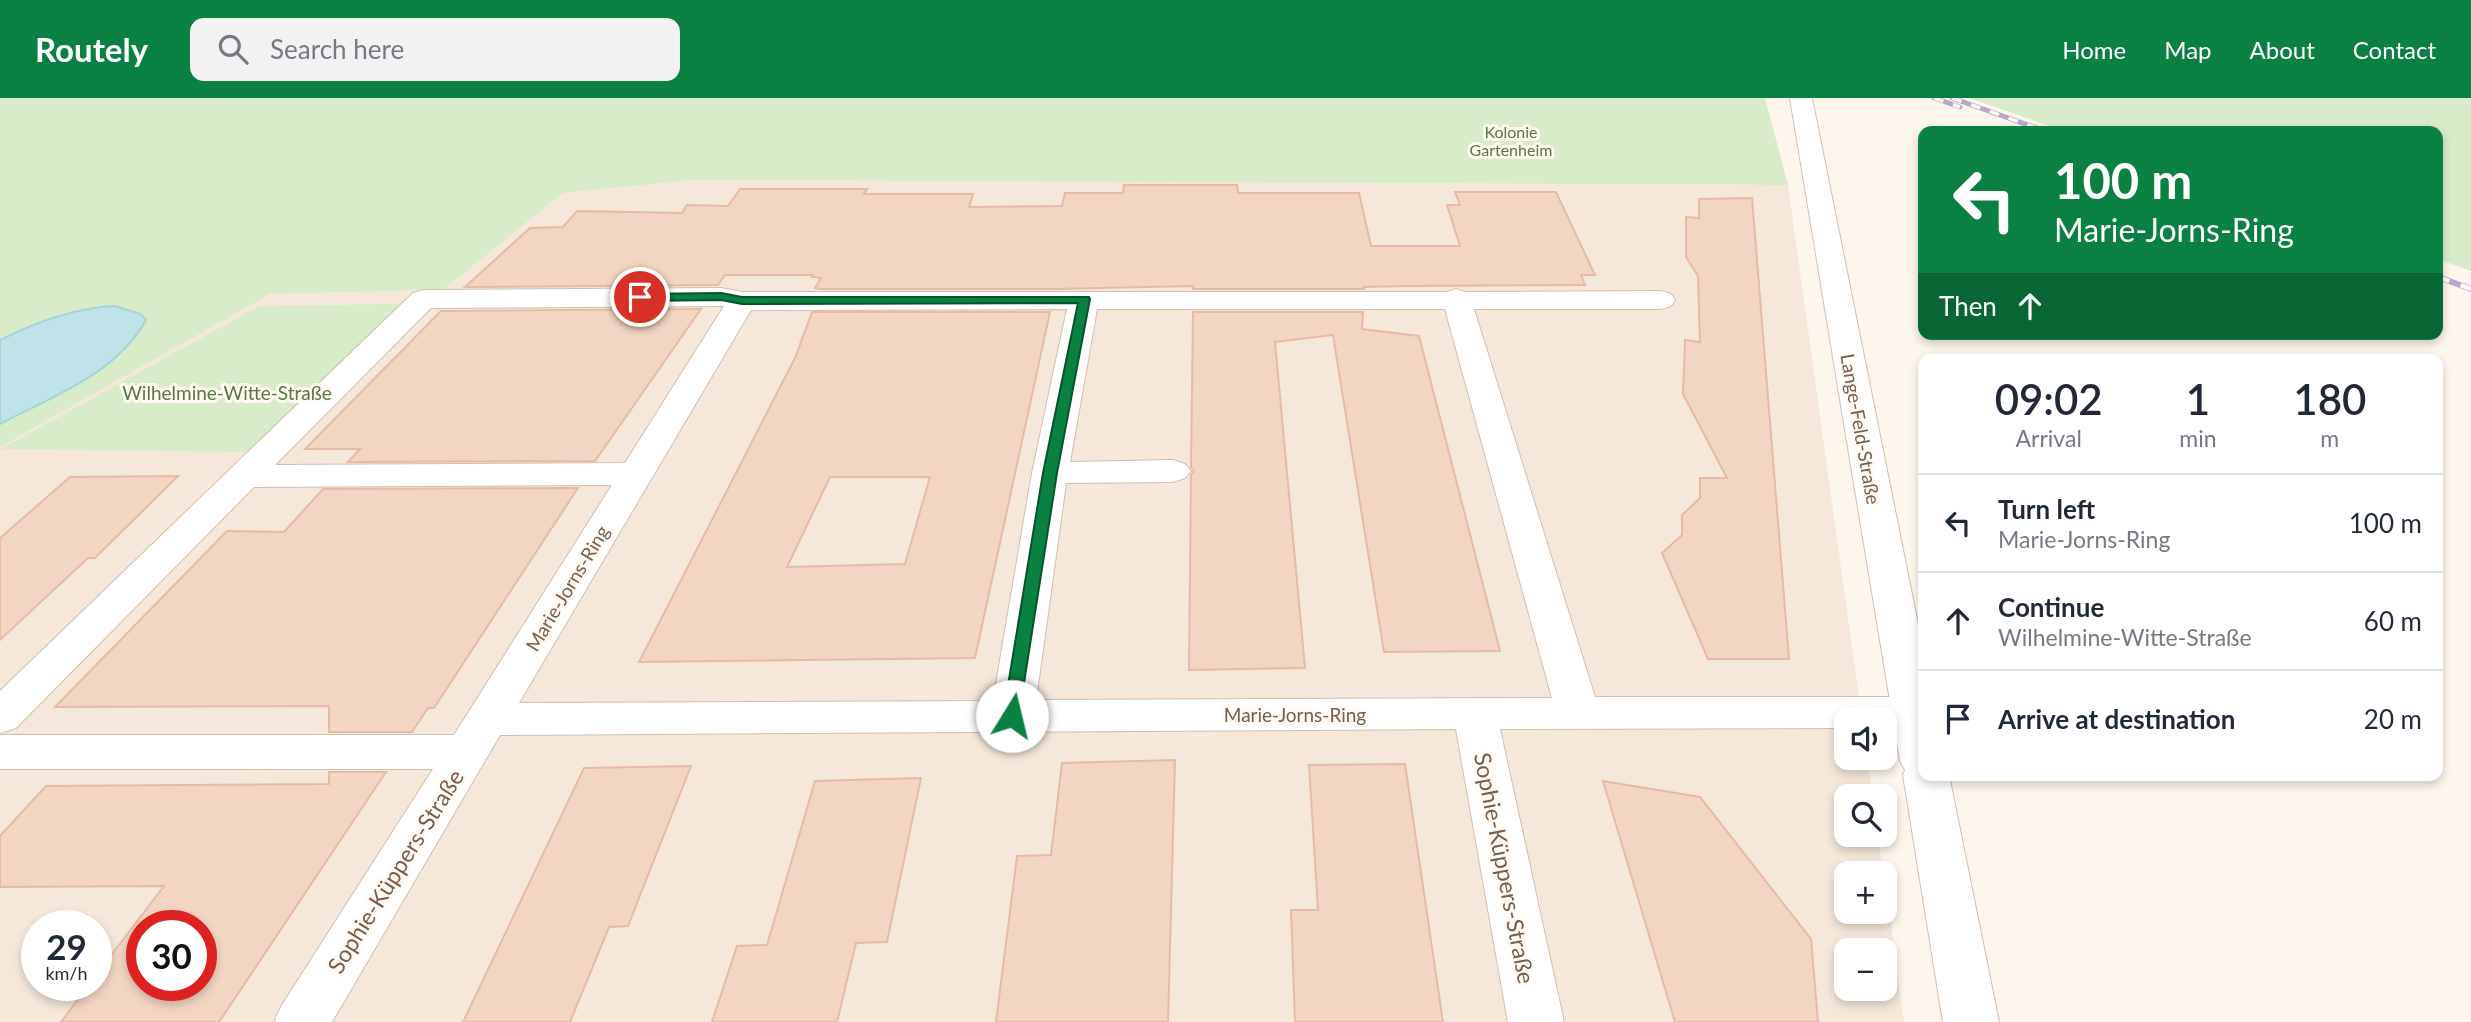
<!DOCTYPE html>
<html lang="en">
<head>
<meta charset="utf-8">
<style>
  :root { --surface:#fff; --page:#f2f2f3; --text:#1f2937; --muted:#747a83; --line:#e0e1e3; --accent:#0b8043 }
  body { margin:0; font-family:Lato,sans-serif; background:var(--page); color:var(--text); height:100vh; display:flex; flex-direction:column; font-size:26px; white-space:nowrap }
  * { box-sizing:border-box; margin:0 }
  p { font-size:23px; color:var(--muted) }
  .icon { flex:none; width:38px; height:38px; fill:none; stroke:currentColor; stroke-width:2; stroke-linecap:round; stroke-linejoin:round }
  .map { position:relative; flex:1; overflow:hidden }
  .details { position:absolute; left:1918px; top:256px; width:525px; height:427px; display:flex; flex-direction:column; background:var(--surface); border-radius:14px; box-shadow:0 4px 10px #0003 }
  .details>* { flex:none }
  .guide { position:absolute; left:1918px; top:28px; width:525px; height:214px; border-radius:14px; box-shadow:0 4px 10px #0003; background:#0b8043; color:#fff; overflow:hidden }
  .controls { position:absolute; left:1834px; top:609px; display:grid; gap:14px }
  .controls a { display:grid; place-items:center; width:63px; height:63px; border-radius:14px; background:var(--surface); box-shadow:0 4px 10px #0003; font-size:35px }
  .speed { position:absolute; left:21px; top:812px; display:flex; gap:14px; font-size:35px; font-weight:700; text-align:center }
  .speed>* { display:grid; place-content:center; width:91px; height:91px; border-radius:50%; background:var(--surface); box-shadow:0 4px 10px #0003; line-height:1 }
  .speed small { font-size:18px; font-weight:400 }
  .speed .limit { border:10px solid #d22; background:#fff; color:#111 }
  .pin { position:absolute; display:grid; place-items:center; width:60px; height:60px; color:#fff; margin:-30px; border:4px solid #fff; border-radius:50%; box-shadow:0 2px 7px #0007 }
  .me { position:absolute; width:77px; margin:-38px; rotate:9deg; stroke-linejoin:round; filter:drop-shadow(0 0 5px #0008) }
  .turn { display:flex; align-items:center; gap:24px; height:147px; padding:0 21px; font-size:32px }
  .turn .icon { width:91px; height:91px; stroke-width:2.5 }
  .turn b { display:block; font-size:49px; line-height:60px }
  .then { display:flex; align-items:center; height:66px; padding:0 21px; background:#0003; gap:14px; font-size:26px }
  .eta { display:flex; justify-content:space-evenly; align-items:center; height:119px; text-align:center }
  .eta b { font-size:42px; font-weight:600; line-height:49px }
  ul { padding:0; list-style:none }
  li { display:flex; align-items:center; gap:21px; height:98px; padding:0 21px; border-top:2px solid var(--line) }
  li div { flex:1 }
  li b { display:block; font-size:26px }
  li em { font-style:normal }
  header { display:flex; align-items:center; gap:42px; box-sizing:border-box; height:98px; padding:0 35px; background:var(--accent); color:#fff }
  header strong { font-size:33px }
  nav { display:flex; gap:38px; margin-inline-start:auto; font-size:24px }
  .search { width:490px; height:63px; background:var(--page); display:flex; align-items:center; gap:18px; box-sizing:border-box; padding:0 24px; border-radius:14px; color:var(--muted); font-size:26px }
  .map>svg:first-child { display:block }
  .residential { fill:#f5e8da; fill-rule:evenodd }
  .green { fill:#d8ecc9 }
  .water { fill:#bfe3e8; stroke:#a5d3da; stroke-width:2 }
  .building { fill:#f3d5c3; stroke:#e6bba3; stroke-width:2; fill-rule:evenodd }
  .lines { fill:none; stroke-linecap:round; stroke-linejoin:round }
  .minor-casing { stroke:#d1beb0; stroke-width:2 }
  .tertiary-casing { stroke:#d1beb0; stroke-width:2 }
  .minor { fill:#fff; fill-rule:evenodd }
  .tertiary { fill:#fff; fill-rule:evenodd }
  .rail-far1-casing { stroke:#b9a8c9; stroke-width:5 }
  .rail-casing { stroke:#b9a8c9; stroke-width:6 }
  .rail-far1 { stroke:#fffaf3; stroke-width:3.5; stroke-dasharray:10; stroke-linecap:butt }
  .rail { stroke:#fffaf3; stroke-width:4.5; stroke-dasharray:12; stroke-linecap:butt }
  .route { fill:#0b8043; stroke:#07532c; stroke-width:2 }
  .labels { text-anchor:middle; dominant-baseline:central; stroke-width:6; stroke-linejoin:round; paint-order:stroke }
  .far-park-label { font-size:16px; fill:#537a41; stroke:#fffaf3 }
  .park-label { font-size:19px; fill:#537a41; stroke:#fffaf3 }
  .street-label { font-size:19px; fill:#7a5c4d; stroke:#fffaf3 }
  .near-street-label { font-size:23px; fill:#7a5c4d; stroke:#fffaf3 }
</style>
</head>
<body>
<header>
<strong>Routely</strong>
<div class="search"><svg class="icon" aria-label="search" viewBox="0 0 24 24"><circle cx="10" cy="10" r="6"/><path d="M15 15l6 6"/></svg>Search here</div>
<nav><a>Home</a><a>Map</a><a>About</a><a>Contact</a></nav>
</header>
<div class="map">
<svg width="2471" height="924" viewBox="0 0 2471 924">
  <rect width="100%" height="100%" fill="#fdf6ec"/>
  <path class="residential" d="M694 82 1788 87 1862 621H1846V660H1867L1873 698H1846V737H1878L1883 775H1846V814H1885V784L1904 924H0V349L270 196 443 192 563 95ZM37 828H96V887H37ZM142 828H201V887H142ZM1846 852H1885V891H1846Z"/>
  <g class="green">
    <polygon points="0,0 1765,0 1788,87 694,82 563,95 443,192 270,196 0,349"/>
    <polygon points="1969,0 2471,0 2471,173 2438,161 2438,33 2064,33"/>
    <polygon points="400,206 251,354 1,351 259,208"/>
  </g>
  <path class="water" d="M114 208 141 216 146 222C115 277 53 298 0 326V242C36 224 74 210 114 208Z"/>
  <g class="building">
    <polygon points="1124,87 1237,87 1238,95 1359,95 1371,148 1460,148 1447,107 1460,107 1455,94 1556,94 1595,177 1581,177 1585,187 1407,188 1364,189 1364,191 1193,191 1193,188 1055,191 821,191 815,190 821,180 812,179 813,177 725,177 718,187 465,189 530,130 563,129 577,113 682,115 687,107 728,108 740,91 867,91 864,96 973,96 969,109 1062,108 1065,95 1123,95"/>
    <polygon points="1752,100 1789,561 1708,561 1662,455 1682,437 1682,417 1700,400 1700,380 1727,380 1683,296 1685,242 1700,244 1698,178 1686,159 1686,119 1699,120 1699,101"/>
    <polygon points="701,211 595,363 348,364 360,351 305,351 441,213"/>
    <path d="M812 214H1050L975 560 639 564 795 260ZM830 379H930L905 466 787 469Z"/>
    <polygon points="1193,214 1363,214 1362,231 1419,238 1500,553 1384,554 1333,237 1275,244 1305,570 1189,572 1191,377 1194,373 1191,369"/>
    <polygon points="178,378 95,460 88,460 0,542 0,440 70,379"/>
    <polygon points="578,390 434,610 428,610 412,634 329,634 329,608 55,609 227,433 284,434 323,391"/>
    <polygon points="1175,662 1168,924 996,924 1017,758 1051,757 1062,665"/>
    <polygon points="1405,666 1443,924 1295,924 1291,812 1318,812 1309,667"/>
    <polygon points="691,668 628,828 609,829 570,924 463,924 584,670"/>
    <path d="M329 674H386L219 924H61L89 887H96V877L164 788 0 789V738L46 688 329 686ZM142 828H201V887H142Z"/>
    <polygon points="921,680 887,844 856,845 837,924 712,924 737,848 767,847 815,683"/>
    <polygon points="1603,683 1700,699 1811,841 1818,924 1675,924"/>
  </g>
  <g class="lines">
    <g class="minor-casing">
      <path id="minor" d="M721 190 742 194H1447L1456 191 1465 194 1661 193 1671 196 1675 202 1671 208 1661 211H1474L1595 599H1915L1923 602V628L1885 630V621H1846V630L1500 631 1564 924H1508L1456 631 500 637 332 924H274L282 907 433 671H0V637H454L612 387 254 389 16 630 0 635V593L413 195 423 192ZM721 208H724L625 365 275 367 431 210ZM1067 211 1032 375 993 603 519 605 751 212ZM1097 211H1445L1552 600 1036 602 1066 385 1173 384 1185 380 1191 373 1185 366 1173 362 1070 364Z"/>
    </g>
    <g class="tertiary-casing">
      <polygon id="tertiary" points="1790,0 1812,0 1923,551 1923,677 1949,677 1999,924 1943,924 1903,677 1905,672 1900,663"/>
    </g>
    <use href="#minor" class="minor"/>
    <use href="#tertiary" class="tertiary"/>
    <g class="rail-far1-casing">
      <g id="rail-far1">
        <polyline points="1934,0 1960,9"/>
        <polyline points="1952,0 2045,33"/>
      </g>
    </g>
    <g class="rail-casing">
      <polyline id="rail" points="2438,179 2471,191"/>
    </g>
    <use href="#rail-far1" class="rail-far1"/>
    <use href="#rail" class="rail"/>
  </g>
  <polygon class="route" points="721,195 742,199 1089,199 1090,201 1057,375 1018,623 1005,623 1003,618 1043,375 1078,205 742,206 721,202 640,203 634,199 640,196"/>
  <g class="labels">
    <g class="far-park-label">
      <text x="1511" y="33">Kolonie<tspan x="1511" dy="18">Gartenheim</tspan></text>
    </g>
    <g class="park-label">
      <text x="227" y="294">Wilhelmine-Witte-Straße</text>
    </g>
    <g class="street-label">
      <text transform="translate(1861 331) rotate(80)">Lange-Feld-Straße</text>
      <text transform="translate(567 490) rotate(-59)">Marie-Jorns-Ring</text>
      <text x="1295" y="616">Marie-Jorns-Ring</text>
    </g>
    <g class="near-street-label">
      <text transform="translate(1505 770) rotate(79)">Sophie-Küppers-Straße</text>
      <text transform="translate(395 773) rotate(-58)">Sophie-Küppers-Straße</text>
    </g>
  </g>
</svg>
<div class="controls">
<a><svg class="icon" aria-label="sound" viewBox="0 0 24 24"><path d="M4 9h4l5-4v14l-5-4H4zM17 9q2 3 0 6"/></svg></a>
<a><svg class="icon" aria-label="search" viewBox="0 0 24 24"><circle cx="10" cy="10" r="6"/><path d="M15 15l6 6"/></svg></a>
<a>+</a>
<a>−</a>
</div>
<div class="speed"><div>29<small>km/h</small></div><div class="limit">30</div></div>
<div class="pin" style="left:640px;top:199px;background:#d93025"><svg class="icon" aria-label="arrive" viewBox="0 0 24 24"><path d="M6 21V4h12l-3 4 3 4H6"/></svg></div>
<svg class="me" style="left:1012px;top:618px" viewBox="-20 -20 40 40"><circle r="19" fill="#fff"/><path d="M0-13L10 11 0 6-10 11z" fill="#0b8043"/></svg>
<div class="guide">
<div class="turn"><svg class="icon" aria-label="left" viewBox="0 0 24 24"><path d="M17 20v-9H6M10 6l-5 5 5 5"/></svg><div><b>100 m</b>Marie-Jorns-Ring</div></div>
<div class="then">Then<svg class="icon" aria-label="ahead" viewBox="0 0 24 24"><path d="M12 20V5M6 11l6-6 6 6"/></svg></div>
</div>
<section class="details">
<div class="eta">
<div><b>09:02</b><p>Arrival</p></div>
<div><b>1</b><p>min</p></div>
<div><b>180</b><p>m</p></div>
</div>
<ul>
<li><svg class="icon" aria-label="left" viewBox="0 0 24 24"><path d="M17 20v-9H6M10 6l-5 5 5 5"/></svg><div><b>Turn left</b><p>Marie-Jorns-Ring</p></div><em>100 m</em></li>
<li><svg class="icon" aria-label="ahead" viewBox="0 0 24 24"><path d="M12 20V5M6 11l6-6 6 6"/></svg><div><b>Continue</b><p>Wilhelmine-Witte-Straße</p></div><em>60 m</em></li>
<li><svg class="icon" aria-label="arrive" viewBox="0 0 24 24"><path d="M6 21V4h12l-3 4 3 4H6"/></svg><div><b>Arrive at destination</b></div><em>20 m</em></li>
</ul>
</section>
</div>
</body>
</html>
